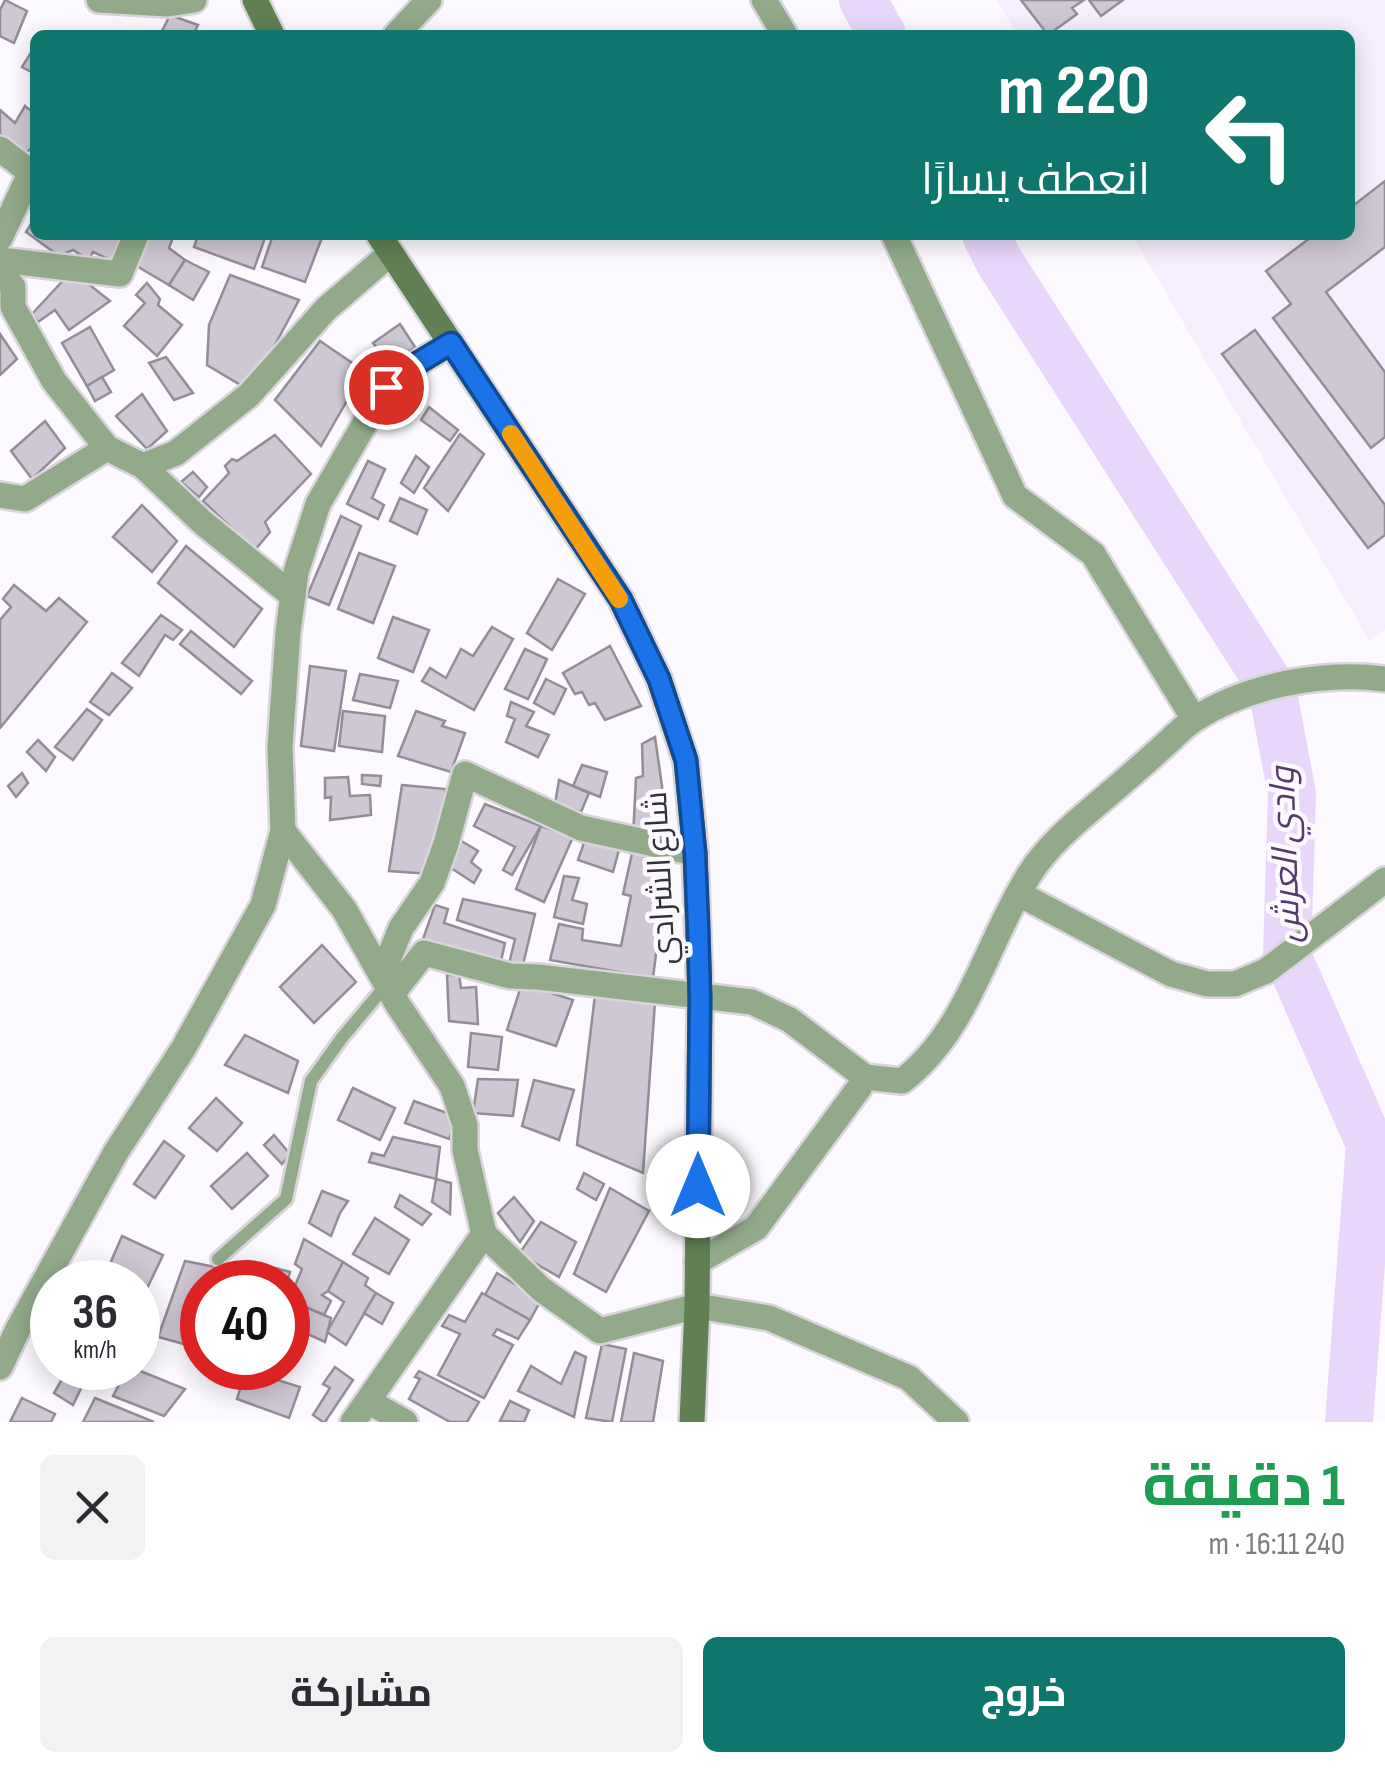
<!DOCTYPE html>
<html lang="ar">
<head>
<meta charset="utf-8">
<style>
  :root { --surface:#fff; --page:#f2f2f3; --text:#2b2b33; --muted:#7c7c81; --accent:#0f766e }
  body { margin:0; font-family:"Sofia Sans Condensed",Cairo,sans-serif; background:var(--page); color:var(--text); direction:rtl; height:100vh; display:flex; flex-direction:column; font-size:38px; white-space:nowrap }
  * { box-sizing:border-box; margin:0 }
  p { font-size:32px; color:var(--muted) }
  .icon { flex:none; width:55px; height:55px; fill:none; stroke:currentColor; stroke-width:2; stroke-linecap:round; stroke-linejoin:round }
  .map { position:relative; height:1422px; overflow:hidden; direction:ltr }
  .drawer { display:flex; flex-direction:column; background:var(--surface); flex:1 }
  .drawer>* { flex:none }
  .top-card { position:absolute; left:30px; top:30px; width:1325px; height:210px; border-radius:15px; box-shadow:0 5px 25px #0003; direction:rtl; background:#0f766e; color:#fff; overflow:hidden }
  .speed { position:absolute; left:30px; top:1260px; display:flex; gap:20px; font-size:50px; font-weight:700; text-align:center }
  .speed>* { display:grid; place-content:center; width:130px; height:130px; border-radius:50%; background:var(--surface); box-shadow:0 5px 25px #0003; line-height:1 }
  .speed small { font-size:25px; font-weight:400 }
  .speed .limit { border:15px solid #d22; background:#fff; color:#111 }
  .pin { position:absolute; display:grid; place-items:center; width:85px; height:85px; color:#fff; margin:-42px; border:5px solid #fff; border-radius:50%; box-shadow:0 2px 10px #0007 }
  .me { position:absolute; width:110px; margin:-55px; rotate:0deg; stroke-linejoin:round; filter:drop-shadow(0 0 8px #0008) }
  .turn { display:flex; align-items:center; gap:35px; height:210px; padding:0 40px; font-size:45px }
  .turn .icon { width:130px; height:130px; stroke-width:2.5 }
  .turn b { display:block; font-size:70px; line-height:85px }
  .round { display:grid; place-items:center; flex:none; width:105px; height:105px; border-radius:15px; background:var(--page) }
  .overview { display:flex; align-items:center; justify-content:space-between; height:170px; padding:0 40px }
  h1 { font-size:60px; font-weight:700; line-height:75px; color:#1e9e55 }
  .action { display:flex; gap:20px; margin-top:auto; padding:20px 40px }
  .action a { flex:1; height:115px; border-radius:15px; background:var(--accent); color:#fff; font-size:40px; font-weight:700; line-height:115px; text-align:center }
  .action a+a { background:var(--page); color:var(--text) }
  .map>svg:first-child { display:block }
  .built { fill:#f6effe }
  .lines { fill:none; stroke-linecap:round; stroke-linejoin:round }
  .river { stroke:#e9d7fb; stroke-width:48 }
  .building { fill:#cdc8d3; stroke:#928d97; stroke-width:2.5 }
  .lane-casing { stroke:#d9d6db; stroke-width:18 }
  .street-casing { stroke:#d9d6db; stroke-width:30 }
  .secondary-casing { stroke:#d9d6db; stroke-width:30 }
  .lane { stroke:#92a98a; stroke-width:12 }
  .street { stroke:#92a98a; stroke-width:25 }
  .secondary { stroke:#608054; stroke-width:25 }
  .route-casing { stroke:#114b97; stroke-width:25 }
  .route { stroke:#1a73e8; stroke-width:18 }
  .slow { stroke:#f59e0b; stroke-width:18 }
  .labels { text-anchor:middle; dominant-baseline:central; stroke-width:9; stroke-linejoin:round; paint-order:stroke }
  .street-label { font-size:32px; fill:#343136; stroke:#fdfaff }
  .water-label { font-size:35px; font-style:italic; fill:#543b6b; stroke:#fdfaff }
</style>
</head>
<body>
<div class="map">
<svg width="1385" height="1422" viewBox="0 0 1385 1422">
  <rect width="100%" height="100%" fill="#fdfaff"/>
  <polygon class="built" points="997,0 1385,0 1385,629 1369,640 1132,235 1350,235 1350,35 1017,35"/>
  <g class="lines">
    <g class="river">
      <polyline points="863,0 882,35"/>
      <polyline points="986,235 999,261 1272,688 1292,794 1287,955 1370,1144 1349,1422"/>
    </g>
  </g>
  <g class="building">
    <polygon points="5,0 27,11 14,43 0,36 0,10"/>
    <polygon points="1021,0 1084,0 1072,8 1077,14 1048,35"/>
    <polygon points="1089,0 1123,0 1101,16"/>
    <polygon points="170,15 198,25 193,35 160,35"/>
    <polygon points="35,46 35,74 22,67"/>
    <polygon points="25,106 35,114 35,143 25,155 0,134 0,110 15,123"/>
    <polygon points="1385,181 1385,247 1326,292 1385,372 1385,437 1371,448 1273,318 1291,304 1266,271 1314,235 1350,235 1350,208"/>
    <polygon points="35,218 35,235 118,235 127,241 115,262 93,252 89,260 73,250 59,256 26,232"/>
    <polygon points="150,235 174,235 169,248 185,260 169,285 135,265"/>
    <polygon points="198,235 266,235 254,269 194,247"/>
    <polygon points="273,235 323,235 305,282 262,267"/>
    <polygon points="185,260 209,272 193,300 169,285"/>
    <polygon points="72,271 110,301 69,330 55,310 38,322 32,314"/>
    <polygon points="230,275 299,300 269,356 244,387 207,365 209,325"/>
    <polygon points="147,283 160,299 158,305 182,325 157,356 124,326 145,303 136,295"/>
    <polygon points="400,324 415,347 391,366 373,343"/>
    <polygon points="90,327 114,370 87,386 62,343"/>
    <polygon points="1255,330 1385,505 1385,535 1368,548 1222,354"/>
    <polygon points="0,334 17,359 0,375"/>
    <polygon points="320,341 364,371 321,446 275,400"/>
    <polygon points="166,357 193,393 174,400 149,363"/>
    <polygon points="102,377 111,392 95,401 87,386"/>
    <polygon points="142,394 167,431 147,449 116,416"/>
    <polygon points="429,407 458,430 450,441 421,420"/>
    <polygon points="45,421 65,448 32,479 11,451"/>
    <polygon points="460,434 484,454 448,511 424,488"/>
    <polygon points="275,435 311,474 265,522 270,532 255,550 203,501 229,473 225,466 232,459 237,461"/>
    <polygon points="416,456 429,467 414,493 401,483"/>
    <polygon points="368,461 385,469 372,498 384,505 378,519 347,504"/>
    <polygon points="193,472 207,487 199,497 181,482"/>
    <polygon points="400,498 427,510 417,534 390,521"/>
    <polygon points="142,505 177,541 152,572 113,537"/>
    <polygon points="341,516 361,526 329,605 307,596"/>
    <polygon points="186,546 262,609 234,647 158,583"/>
    <polygon points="359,553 395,566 373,623 338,609"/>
    <polygon points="558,579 585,594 552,650 527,633"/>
    <polygon points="14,585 46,611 59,598 87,622 0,728 0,620 11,607 3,599"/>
    <polygon points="161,615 182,630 173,640 165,635 139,676 122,663"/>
    <polygon points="393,617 429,630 413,672 378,658"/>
    <polygon points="492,627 513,639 474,710 422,681 430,668 446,678 461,649 473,656"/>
    <polygon points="191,631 252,681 241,694 180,644"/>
    <polygon points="610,646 641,706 605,720 595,703 589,705 582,692 575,694 563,673"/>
    <polygon points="525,649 547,659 528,699 505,689"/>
    <polygon points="310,666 346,671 334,751 301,746"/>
    <polygon points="112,673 132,688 109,715 90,702"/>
    <polygon points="360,674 398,681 390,708 353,700"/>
    <polygon points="546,679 566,689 554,714 534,703"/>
    <polygon points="511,702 534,712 526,726 549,735 538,757 506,742 515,719 507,716"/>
    <polygon points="87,709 102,720 73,760 55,747"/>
    <polygon points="343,711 385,716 382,752 339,746"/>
    <polygon points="416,711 445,721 442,726 465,733 451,772 398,756"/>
    <polygon points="655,737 662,786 663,842 633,837 636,778 643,776 642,744"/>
    <polygon points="38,740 55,757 46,771 27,752"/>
    <polygon points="582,765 607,772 600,797 573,786"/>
    <polygon points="22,773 28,783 16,797 8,786"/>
    <polygon points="362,775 381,776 380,786 362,784"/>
    <polygon points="348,777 350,796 370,795 371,815 330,820 331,797 325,798 325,778"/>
    <polygon points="559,780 589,793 581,812 555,804"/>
    <polygon points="402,785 446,789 432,874 389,871"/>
    <polygon points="485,804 541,826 512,875 503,870 515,847 474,826"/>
    <polygon points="541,826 573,837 544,902 516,889"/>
    <polygon points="587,834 620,846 613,872 578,860"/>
    <polygon points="458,839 478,851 471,862 481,870 474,883 451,868"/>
    <polygon points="633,849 668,859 653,978 550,960 559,924 583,929 582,940 621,946 631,896 623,894"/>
    <polygon points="564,876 579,878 572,900 587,904 583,924 554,917"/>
    <polygon points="463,899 535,914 522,969 508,968 515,939 457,920"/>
    <polygon points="435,905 448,909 444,923 505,943 499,970 423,939"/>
    <polygon points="322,945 356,982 314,1023 280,987"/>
    <polygon points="447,975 459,975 461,988 476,987 478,1024 449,1021"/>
    <polygon points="522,983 573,1000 556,1046 507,1030"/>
    <polygon points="595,995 655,1002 643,1173 577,1145"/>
    <polygon points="471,1033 502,1037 498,1070 468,1067"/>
    <polygon points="245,1035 298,1061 288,1093 225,1065"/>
    <polygon points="478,1079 518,1080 513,1116 473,1113"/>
    <polygon points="534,1080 574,1090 559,1140 522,1126"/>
    <polygon points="353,1088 395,1108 380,1140 338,1120"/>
    <polygon points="216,1098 242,1123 217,1151 189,1128"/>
    <polygon points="414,1101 458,1117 449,1139 405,1123"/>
    <polygon points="274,1135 290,1154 282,1164 264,1145"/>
    <polygon points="393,1137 440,1147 436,1179 369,1162 372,1153 384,1156"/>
    <polygon points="164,1141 184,1156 155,1198 134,1184"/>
    <polygon points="247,1153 268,1176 232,1209 211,1186"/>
    <polygon points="584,1173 604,1184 596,1200 577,1189"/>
    <polygon points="436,1179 451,1183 450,1214 432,1202"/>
    <polygon points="610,1188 649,1211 606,1292 574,1274"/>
    <polygon points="322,1191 348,1201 340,1213 331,1236 309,1223"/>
    <polygon points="400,1195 431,1214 422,1225 395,1207"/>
    <polygon points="514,1197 534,1221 520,1242 498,1213"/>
    <polygon points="375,1218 409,1240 389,1274 353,1254"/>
    <polygon points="541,1222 576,1242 559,1277 519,1254"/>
    <polygon points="122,1236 163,1255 142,1299 138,1296 138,1282 108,1282 103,1280"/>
    <polygon points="304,1239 343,1262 328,1291 322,1295 331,1301 324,1315 289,1300 302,1269 295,1264"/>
    <polygon points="185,1261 230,1270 226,1282 202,1282 202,1349 158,1337"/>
    <polygon points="248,1261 290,1272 287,1282 240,1282"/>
    <polygon points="343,1262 368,1278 365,1285 376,1293 346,1345 327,1332 344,1302 328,1291"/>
    <polygon points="497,1273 541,1300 530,1320 485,1295"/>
    <polygon points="376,1293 393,1303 382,1324 364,1313"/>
    <polygon points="482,1293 530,1320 518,1339 497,1329 493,1335 513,1345 484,1398 438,1375 460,1334 442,1326 449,1315 465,1322"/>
    <polygon points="289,1300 331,1318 325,1342 288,1325"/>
    <polygon points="138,1304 155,1311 140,1354 138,1353"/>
    <polygon points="602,1344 626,1349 612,1422 586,1418"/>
    <polygon points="575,1352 586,1357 574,1417 518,1391 531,1366 561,1384"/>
    <polygon points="634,1353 663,1361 653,1422 621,1422"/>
    <polygon points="52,1364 52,1368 85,1368 90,1370 73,1405 54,1393 65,1374 52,1367"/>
    <polygon points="335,1367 353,1380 325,1422 323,1422 313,1415 330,1388 323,1384"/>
    <polygon points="128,1368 133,1368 185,1389 164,1416 113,1396"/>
    <polygon points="246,1370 300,1387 289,1418 237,1399"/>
    <polygon points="419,1371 479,1402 467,1422 450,1422 409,1399 420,1379 415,1377"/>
    <polygon points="22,1398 55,1414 51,1422 10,1422"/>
    <polygon points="95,1398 154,1422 83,1422"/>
    <polygon points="510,1401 529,1410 524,1422 500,1421"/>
  </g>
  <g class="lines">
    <g class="lane-casing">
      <polyline id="lane" points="218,1259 286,1199 311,1081 341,1039 387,984"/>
    </g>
    <g class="street-casing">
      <g id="street">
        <polyline points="99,0 168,4 194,0"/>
        <polyline points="764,0 785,35"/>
        <polyline points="396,35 429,0"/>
        <polyline points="0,149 35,176"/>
        <polyline points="894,235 1015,496 1093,554 1194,719"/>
        <polyline points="0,238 30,174"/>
        <polyline points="0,260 120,274 136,235"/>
        <polyline points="0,271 13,287 13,307 54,381 107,448 143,466"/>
        <polyline points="0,495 25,499 107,448"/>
        <polyline points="293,596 202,522 143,466 176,453 249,395 326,309 391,253"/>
        <polyline points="283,831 344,909 398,1005 452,1086 465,1125 465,1150 484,1234 353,1422"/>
        <polyline points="1019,894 1171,974 1207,984 1235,984 1266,971 1385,880"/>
        <polyline points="382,975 401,928 432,883 446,844 465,774 581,828 695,853"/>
        <path d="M392 994 424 953 510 976 538 977 752 1002 790 1020 865 1077 902 1081C968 1031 986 943 1029 875 1049 843 1080 819 1109 794 1128 778 1147 761 1166 744 1175 736 1184 726 1195 719 1247 685 1324 671 1385 679"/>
        <polyline points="484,1234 541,1289 600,1331 697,1306 769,1318 909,1378 956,1422"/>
        <polyline points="697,1262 756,1228 859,1088 865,1077"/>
        <polyline points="0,1367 18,1329 116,1152 183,1049 263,905 283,831 280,747 288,632 296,572 318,504 386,387 416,364 451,343"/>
        <polyline points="368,1401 405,1422"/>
      </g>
    </g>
    <g class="secondary-casing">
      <g id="secondary">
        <polyline points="255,0 272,35"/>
        <polyline points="379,235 621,600 659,679 686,761 695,853 700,998 697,1306 692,1422"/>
      </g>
    </g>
    <use href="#lane" class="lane"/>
    <use href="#street" class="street"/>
    <use href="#secondary" class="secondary"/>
  </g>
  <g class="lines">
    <g class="route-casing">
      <polyline id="route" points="386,387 416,364 451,343 621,600 659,679 686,760 695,853 698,926 700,998 698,1186"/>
    </g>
    <use href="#route" class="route"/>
    <polyline class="slow" points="511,434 619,599"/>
  </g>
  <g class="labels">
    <g class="street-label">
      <text transform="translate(661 878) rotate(-93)">شارع الشرادي</text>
    </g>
    <g class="water-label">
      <text transform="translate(1286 855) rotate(-92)">وادي العرش</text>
    </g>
  </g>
</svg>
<div class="speed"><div>36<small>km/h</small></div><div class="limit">40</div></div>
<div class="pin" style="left:386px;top:387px;background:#d93025"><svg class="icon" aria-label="arrive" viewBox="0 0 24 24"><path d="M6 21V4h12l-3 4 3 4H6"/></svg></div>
<svg class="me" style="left:698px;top:1186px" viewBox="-20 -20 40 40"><circle r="19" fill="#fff"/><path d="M0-13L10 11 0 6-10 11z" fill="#1a73e8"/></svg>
<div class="top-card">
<div class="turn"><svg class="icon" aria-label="left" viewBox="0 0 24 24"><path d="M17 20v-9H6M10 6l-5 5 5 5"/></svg><div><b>220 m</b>انعطف يسارًا</div></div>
</div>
</div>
<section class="drawer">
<div class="overview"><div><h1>1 دقيقة</h1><p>240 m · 16:11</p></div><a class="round"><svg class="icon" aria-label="close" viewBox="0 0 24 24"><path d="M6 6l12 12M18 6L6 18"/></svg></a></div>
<div class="action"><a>خروج</a><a>مشاركة</a></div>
</section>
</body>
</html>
